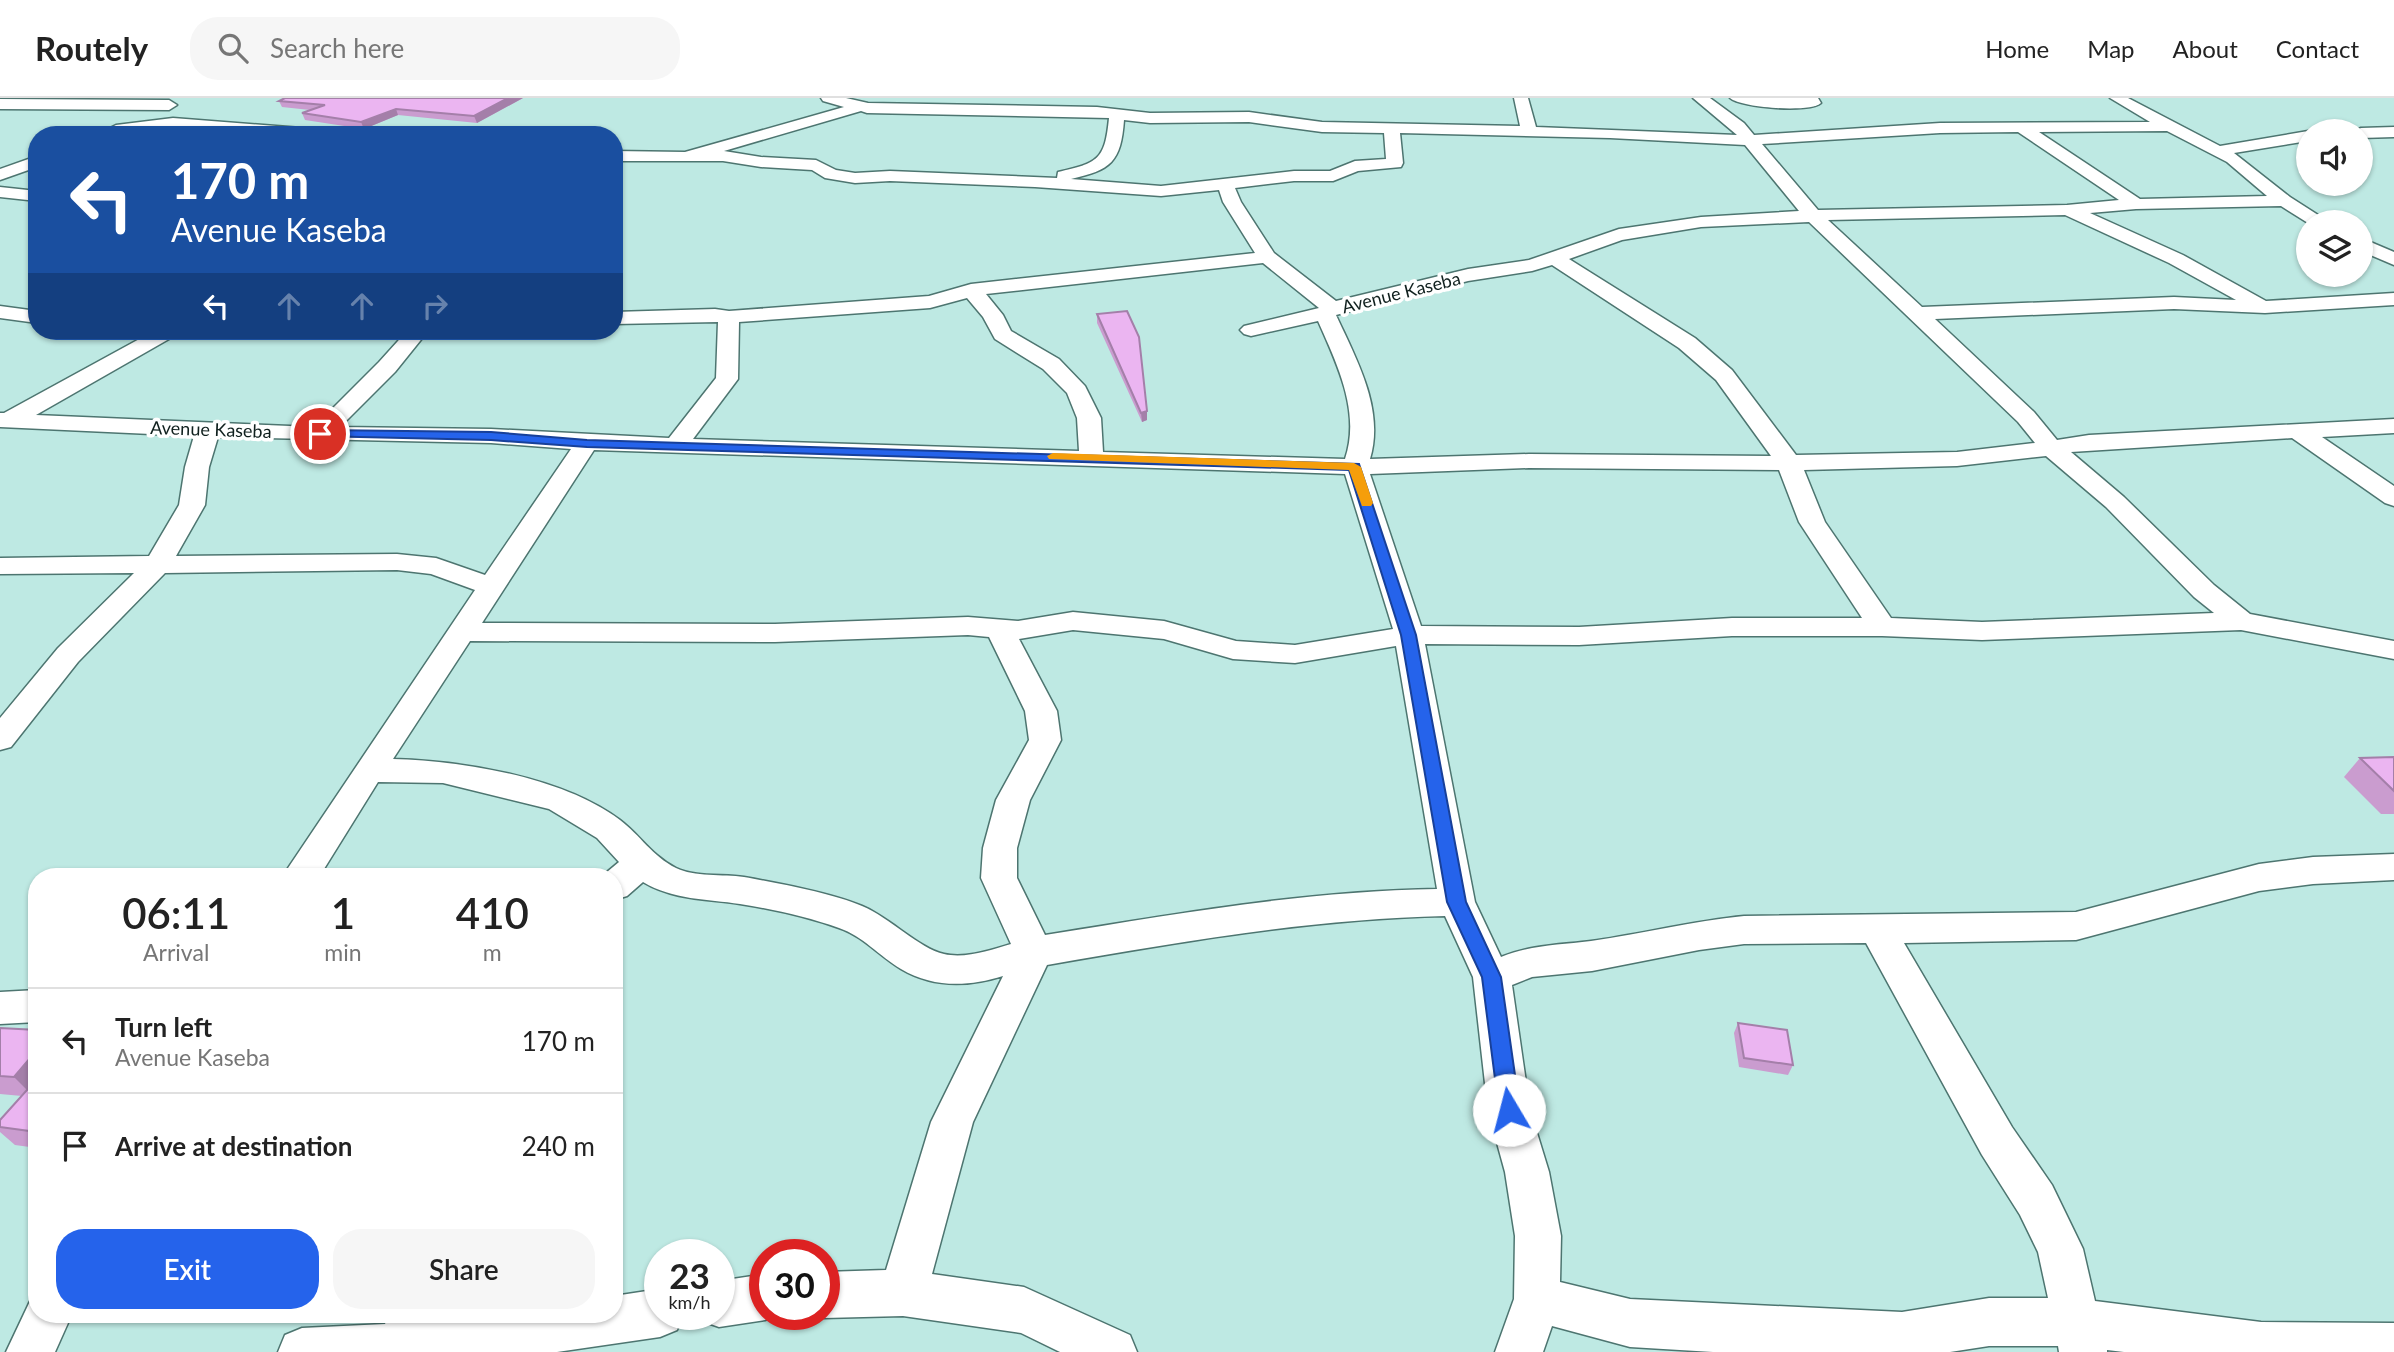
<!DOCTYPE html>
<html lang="en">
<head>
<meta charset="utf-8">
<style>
  :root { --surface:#fff; --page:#f6f6f6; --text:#222; --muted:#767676; --line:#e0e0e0; --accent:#2563eb }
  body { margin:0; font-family:Lato,sans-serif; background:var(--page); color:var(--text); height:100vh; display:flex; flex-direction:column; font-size:26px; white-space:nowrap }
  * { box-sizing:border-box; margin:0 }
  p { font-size:23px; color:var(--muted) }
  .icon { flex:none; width:38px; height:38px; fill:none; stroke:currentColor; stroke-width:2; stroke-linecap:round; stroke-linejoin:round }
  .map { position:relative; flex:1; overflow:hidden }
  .drawer { position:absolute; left:28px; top:770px; width:595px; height:455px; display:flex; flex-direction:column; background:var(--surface); border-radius:28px; box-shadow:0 2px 5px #0004 }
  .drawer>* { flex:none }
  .hud { position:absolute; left:28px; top:28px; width:595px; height:214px; border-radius:28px; box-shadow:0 2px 5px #0004; background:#1a4fa0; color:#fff; overflow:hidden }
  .tools { position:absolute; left:2296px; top:21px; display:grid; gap:14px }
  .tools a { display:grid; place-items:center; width:77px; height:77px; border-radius:50%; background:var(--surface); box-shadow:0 2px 5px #0004; font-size:35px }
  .speed { position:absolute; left:644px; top:1141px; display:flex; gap:14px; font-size:35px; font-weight:700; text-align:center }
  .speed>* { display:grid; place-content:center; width:91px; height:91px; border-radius:50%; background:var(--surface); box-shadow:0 2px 5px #0004; line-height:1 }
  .speed small { font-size:18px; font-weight:400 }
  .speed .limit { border:10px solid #d22; background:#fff; color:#111 }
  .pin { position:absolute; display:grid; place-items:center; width:60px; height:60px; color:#fff; margin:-30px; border:4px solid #fff; border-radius:50%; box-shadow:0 2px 7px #0007 }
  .me { position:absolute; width:77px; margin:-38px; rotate:352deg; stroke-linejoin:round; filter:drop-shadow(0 0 5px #0008) }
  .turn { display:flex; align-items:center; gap:24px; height:147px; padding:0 28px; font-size:32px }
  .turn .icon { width:91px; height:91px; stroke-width:2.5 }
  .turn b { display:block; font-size:49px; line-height:60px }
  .lanes { display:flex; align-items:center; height:66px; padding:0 28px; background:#0003; justify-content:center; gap:35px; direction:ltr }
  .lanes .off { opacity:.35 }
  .eta { display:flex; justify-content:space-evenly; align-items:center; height:119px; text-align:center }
  .eta b { font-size:42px; font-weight:600; line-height:49px }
  .action { display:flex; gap:14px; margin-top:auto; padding:14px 28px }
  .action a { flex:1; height:80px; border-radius:28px; background:var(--accent); color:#fff; font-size:28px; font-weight:600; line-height:80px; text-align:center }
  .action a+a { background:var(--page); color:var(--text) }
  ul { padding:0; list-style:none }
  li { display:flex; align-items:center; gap:21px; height:105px; padding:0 28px; border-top:2px solid var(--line) }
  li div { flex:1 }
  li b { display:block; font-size:26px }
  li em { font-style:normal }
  header { display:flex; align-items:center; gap:42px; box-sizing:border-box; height:98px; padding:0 35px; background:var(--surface); border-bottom:2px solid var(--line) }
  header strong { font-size:33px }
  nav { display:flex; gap:38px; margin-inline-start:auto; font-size:24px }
  .search { width:490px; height:63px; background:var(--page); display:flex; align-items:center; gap:18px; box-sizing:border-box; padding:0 24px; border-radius:28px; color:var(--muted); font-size:26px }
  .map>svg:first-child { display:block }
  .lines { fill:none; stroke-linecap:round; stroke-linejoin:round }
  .street-casing { stroke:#4d7570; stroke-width:3 }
  .street { fill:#fff; fill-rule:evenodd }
  .wall { fill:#ca9ccf }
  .shaded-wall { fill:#a47fa9 }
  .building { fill:#ebb5f1; stroke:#a47fa9; stroke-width:2 }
  .route { fill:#2563eb; stroke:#184099; stroke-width:2 }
  .slow { fill:#f59e0b }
  .labels { text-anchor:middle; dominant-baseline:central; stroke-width:7; stroke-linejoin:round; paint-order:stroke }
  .far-street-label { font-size:18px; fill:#10201e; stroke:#fff }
</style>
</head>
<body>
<header>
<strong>Routely</strong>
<div class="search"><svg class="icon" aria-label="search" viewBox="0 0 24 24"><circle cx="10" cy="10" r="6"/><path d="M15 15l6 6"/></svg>Search here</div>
<nav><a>Home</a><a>Map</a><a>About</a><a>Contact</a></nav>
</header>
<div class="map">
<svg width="2394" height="1254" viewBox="0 0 2394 1254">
  <rect width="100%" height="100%" fill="#bee9e3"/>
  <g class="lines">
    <g class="street-casing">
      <g id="street">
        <path d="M821 0H846L868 5 1097 9 1150 15 1249 14 1322 24 1520 28 1514 0H1528L1536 29 1737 37 1693 0H1710L1744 25 1754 37 1940 25 2150 24 2110 0H2128L2220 48 2308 33V43L2234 55 2290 99 2329 124 2308 125 2281 108 2136 111 2090 115 2183 157 2266 203 2394 195V207L2265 215 2174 211 1935 221 2034 314 2057 342 2089 337 2394 321V335L2322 339 2394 388V408L2385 405 2292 340 2071 354 2124 399 2214 487 2250 516 2394 543V561L2241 532 1982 542 1882 538H1732L1579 547 1425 546 1475 804 1501 859C1531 847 1559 847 1591 843 1642 836 1692 823 1744 818L2076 814 2259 766 2313 759 2394 756V782L2313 786 2259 793 2076 842 1904 845 2012 1029 2052 1087 2083 1151 2095 1203 2261 1224 2394 1225V1254H2124L2107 1252V1254H2059L2058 1248H1989L1950 1254H1713L1630 1249 1552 1228 1543 1254H1495L1514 1201 1515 1138 1505 1074 1488 1012 1473 879 1445 818C1311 821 1179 844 1047 867L973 1024 932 1176 1024 1189 1130 1237 1137 1254H1060L1021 1235 903 1218 824 1220 815 1216H824V1174L886 1172 931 1024 1003 878C968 889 933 890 901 871 879 858 863 838 839 830 808 819 772 811 740 806 707 801 673 802 643 784L627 798 614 802V779H601L619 764 597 740 549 711 443 685 378 684 319 779H282L475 492 431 476 397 472 165 475 78 564 11 649 0 652V620L58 550 134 475 0 476V460L149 458 179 407 185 369 194 338 0 329V315H4L154 233H180L176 237 36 317 314 329 379 264 407 233H428L395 274 340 329 491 331 669 340 716 280 718 224 614 226V214L715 211 729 213 929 198 971 186 1255 155 1223 104 1219 92 1161 98 1035 89 890 83 855 85 825 80 812 72 761 69 723 63H614V53L685 54 844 9 823 3ZM861 13 867 15 1109 20C1105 62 1098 65 1058 74L1057 80 890 73 855 75 836 72 816 62 761 59 724 53ZM1124 22 1150 25 1249 24 1322 34 1384 35 1386 61 1355 63 1330 73H1294L1161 88 1071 81C1111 72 1121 64 1124 22ZM2167 33 2227 64 2267 98 2140 101 2039 34ZM2018 34 2119 102 2067 107 1818 112 1762 46 1940 35ZM1400 35 1610 40 1745 47 1799 113 1701 119 1619 131 1529 162 1468 171 1336 203 1274 155 1241 104 1235 90 1294 83H1333L1358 73 1401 69 1403 65ZM2065 117 2169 165 2236 202 2174 199 1922 209 1828 122ZM1809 124 2018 324 2035 345 1957 354 1796 357 1732 272 1695 240 1569 161 1622 142 1701 129ZM1263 165 1319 210 1244 228 1240 232 1244 236 1251 238 1318 223C1337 266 1361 314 1345 361L1103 354 1101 320 1085 288 1059 261 1011 233 1003 217 986 196ZM1552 167 1679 250 1716 282 1771 358 1529 356 1370 361C1385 311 1356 261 1336 217L1468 183 1532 173ZM967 200 983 219 995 241 1043 271 1067 295 1077 320 1079 353 693 341 738 281 739 224 930 210ZM218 339 491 345 571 351 485 477 436 460 397 456 176 458 205 407 209 369ZM594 352 1345 376 1393 531 1295 547 1236 543 1164 523 1073 514 1018 523 968 519 775 526 482 525ZM2046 358 2106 409 2194 499 2214 515 1982 524 1891 520 1825 424 1804 372 1957 368ZM1529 370 1779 372 1799 424 1862 520H1732L1579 529 1421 528 1370 376ZM1073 532 1164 541 1233 561 1295 565 1396 548 1437 791C1305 793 1175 816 1045 837L1017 780V750L1030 702 1061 642 1057 613 1019 541ZM968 537 989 539 1025 613 1029 642 996 702 983 750 981 780 1011 846C991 852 965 861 944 856 920 851 889 819 862 808 832 795 777 785 744 779 723 776 694 779 676 770 652 758 640 737 620 722 563 679 463 663 393 661L470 543 775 544ZM1866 845 1982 1057 2020 1117 2038 1154 2048 1200H1989L1902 1214 1630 1201 1560 1184 1561 1138 1549 1074 1530 1012 1512 887 1532 879 1592 873 1699 852 1744 846Z"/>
        <path d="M1730 0H1818L1821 5C1811 15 1741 10 1730 0Z"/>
        <polygon points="0,1 169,2 177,7 169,12 0,11"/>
        <polygon points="173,20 327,32 335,37 263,37 173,30 96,37 116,27"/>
        <polygon points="2394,29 2394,39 2361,40 2361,33 2354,33 2361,30"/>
        <polygon points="37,58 37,69 0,82 0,71"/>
        <polygon points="0,89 37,93 37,103 0,99"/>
        <polygon points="2361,140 2394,154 2394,167 2361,153"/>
        <polygon points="0,208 37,213 37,225 0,220"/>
        <polygon points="37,892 37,924 0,926 0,894"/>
        <polygon points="765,1176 765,1216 779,1216 765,1222 719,1229 702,1223 700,1216 719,1216 719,1183"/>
        <polygon points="660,1191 660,1216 683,1216 677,1232 660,1239 557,1254 278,1254 285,1237 302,1230 385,1226 389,1216 437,1216 436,1221 478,1216 614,1216 614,1198"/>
        <polygon points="37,1198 37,1216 72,1216 55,1254 6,1254 32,1199"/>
      </g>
    </g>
    <use href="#street" class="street"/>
  </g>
  <g class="wall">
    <polygon points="285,0 523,0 477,25 398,17 364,31 305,22 302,15 310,12 282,9 279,3"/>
    <polygon points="1097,216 1147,313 1147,322 1142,324 1097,225"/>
    <polygon points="2394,659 2394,716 2381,716 2344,679 2360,660"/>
    <polygon points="1738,925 1793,967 1788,977 1739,969 1734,935"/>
    <polygon points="0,930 37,932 37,1050 15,1047 0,1034 0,1022 22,998 0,996"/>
    <polygon points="279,1216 318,1216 284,1221"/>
  </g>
  <g class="shaded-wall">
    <polygon points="508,0 523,0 477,25 474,18"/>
    <polygon points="396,11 398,17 364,31 361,24"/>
    <polygon points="1147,313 1147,322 1142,324 1141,315"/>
    <polygon points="37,952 37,996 34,999 14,979"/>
  </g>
  <g class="building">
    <polygon points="285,0 508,0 474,18 396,11 361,24 302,15 325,7 279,3"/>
    <polygon points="1127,213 1139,239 1147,313 1141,315 1097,216"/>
    <polygon points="2394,659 2394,693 2360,660"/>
    <polygon points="1738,925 1787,932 1793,967 1744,960"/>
    <polygon points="0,930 37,932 37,952 14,979 0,978"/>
    <polygon points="35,983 37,983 37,1034 0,1029 0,1022"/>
  </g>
  <polygon class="route" points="320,332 491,334 587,342 1359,366 1416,537 1466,804 1501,879 1520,1012 1517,1018 1509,1021 1502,1018 1499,1012 1482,879 1447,804 1401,537 1349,372 587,349 491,342 316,338 314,336"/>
  <polygon class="slow" points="1053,355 1354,365 1361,369 1373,405 1371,408 1362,408 1349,372 1049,361 1047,358"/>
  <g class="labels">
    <g class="far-street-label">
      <text transform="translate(1401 194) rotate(-14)">Avenue Kaseba</text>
      <text transform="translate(211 331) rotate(2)">Avenue Kaseba</text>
    </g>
  </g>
</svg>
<div class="tools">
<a><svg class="icon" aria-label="sound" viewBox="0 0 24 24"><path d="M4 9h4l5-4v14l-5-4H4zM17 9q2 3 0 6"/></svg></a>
<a><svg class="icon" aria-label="layers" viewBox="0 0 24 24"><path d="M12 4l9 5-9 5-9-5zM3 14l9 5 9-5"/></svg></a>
</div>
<div class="speed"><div>23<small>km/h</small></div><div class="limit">30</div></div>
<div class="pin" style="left:320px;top:336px;background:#d93025"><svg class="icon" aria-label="arrive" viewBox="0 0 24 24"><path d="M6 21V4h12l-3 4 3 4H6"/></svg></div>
<svg class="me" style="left:1509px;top:1012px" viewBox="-20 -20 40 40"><circle r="19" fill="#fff"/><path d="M0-13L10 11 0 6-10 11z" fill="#2563eb"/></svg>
<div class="hud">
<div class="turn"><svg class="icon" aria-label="left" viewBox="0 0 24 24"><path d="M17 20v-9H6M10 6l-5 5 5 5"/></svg><div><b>170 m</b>Avenue Kaseba</div></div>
<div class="lanes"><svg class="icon" aria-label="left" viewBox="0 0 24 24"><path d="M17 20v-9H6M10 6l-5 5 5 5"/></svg><svg class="icon off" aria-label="ahead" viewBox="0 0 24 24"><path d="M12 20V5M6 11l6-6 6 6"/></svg><svg class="icon off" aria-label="ahead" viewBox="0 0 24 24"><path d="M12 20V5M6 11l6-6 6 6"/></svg><svg class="icon off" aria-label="right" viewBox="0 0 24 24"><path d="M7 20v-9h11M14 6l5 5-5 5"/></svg></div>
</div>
<section class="drawer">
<div class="eta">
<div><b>06:11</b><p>Arrival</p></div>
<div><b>1</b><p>min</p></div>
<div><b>410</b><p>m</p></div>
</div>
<ul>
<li><svg class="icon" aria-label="left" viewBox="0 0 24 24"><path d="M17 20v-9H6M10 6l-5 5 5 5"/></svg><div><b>Turn left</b><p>Avenue Kaseba</p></div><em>170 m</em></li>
<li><svg class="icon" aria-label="arrive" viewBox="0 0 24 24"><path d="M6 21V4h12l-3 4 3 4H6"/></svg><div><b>Arrive at destination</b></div><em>240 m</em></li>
</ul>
<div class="action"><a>Exit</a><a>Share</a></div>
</section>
</div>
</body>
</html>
